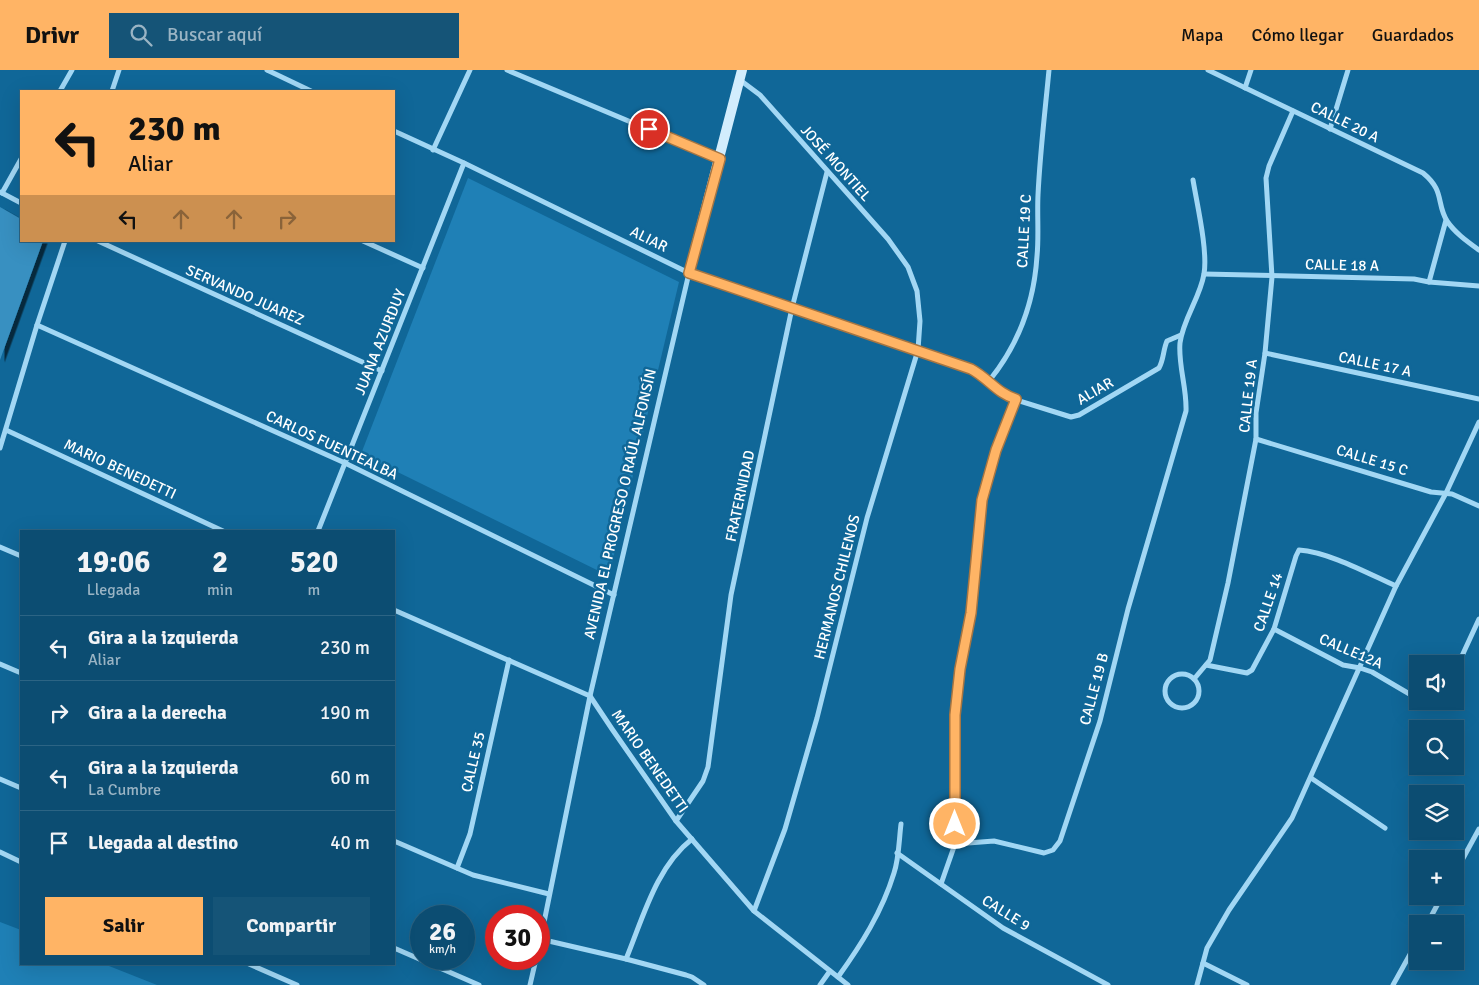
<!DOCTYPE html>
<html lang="es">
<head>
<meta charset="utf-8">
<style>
  :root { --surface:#0c4d72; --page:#155477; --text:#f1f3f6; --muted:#9ab4c4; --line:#2c6484; --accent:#ffb465 }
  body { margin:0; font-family:Signika,sans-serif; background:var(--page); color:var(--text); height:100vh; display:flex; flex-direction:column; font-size:19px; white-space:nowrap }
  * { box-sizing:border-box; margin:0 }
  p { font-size:16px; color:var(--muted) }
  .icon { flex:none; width:28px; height:28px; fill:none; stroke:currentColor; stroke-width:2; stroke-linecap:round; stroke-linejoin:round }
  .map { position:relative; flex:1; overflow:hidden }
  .side { position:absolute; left:20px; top:460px; width:375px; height:435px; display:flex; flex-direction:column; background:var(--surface); border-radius:0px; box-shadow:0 5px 20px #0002,0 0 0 1px var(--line) }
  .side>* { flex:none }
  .banner { position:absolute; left:20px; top:20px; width:375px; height:152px; border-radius:0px; box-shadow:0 5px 20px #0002,0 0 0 1px var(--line); background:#ffb465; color:#111; overflow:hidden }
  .fabs { position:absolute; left:1409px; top:585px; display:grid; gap:10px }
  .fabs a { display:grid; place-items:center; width:55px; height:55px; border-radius:0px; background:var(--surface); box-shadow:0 5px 20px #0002,0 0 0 1px var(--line); font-size:25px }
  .speed { position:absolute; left:410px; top:835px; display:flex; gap:10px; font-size:25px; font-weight:700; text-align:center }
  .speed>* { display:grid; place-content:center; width:65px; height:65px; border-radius:50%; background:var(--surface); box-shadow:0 5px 20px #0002,0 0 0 1px var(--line); line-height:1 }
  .speed small { font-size:12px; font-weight:400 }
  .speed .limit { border:8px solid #d22; background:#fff; color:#111 }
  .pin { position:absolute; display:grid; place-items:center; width:42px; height:42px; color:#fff; margin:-21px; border:2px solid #fff; border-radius:50%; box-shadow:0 1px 5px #0007 }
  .me { position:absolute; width:55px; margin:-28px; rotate:0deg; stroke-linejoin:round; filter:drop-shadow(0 0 4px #0008) }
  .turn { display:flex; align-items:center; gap:18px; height:105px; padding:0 25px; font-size:22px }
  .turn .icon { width:65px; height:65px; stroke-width:2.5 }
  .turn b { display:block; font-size:35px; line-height:42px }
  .lanes { display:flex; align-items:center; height:48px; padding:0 25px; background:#0003; justify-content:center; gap:25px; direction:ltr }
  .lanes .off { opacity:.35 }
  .eta { display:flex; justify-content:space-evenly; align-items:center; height:85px; text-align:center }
  .eta b { font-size:30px; font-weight:700; line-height:35px }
  .cta { display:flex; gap:10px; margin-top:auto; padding:10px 25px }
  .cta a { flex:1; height:58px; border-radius:0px; background:var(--accent); color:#111; font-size:20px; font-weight:700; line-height:58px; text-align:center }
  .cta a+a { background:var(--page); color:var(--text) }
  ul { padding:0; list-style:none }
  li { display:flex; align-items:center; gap:15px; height:65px; padding:0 25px; border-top:1px solid var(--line) }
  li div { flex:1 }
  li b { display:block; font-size:19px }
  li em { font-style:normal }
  header { display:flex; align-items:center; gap:30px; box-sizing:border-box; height:70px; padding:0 25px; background:var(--accent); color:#111 }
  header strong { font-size:24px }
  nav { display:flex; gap:28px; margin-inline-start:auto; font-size:18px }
  .search { width:350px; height:45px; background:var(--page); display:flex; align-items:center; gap:12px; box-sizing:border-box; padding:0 18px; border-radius:0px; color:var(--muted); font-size:19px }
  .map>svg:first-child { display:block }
  .green { fill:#1f80b6 }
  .building { fill:#3990c1; filter:url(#shadow) }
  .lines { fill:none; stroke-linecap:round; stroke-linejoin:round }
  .street { stroke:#a2d7f4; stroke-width:5 }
  .secondary { stroke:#d2edfd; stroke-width:10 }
  .route-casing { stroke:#a67542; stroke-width:12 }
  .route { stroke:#ffb465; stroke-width:9 }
  .labels { text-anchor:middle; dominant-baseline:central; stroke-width:5; stroke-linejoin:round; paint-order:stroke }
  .street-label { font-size:15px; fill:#fff; stroke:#106798 }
</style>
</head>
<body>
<header>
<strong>Drivr</strong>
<div class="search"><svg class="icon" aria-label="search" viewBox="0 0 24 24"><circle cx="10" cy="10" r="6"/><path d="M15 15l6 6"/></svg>Buscar aquí</div>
<nav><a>Mapa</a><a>Cómo llegar</a><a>Guardados</a></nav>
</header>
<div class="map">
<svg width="1479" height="915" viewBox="0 0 1479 915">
  <defs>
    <filter id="shadow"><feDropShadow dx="4.5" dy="2.5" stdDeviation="0" flood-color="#0009"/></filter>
  </defs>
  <rect width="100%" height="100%" fill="#106798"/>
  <g class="green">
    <polygon points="468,108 679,212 609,506 361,384"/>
    <polygon points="0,852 21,860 21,894 104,894 157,915 0,915"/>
  </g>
  <polygon class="building" points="0,137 21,149 21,171 43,171 0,290"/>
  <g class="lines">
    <g class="street">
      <polyline points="267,0 311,21"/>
      <polyline points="507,0 719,89"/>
      <path d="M1208 0 1423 103C1445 121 1436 133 1447 151 1455 163 1468 172 1479 180"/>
      <polyline points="740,10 760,25 888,169 908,197 917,221 920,251 918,280 867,448 817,648 785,759 754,841"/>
      <polyline points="1245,18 1251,0"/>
      <polyline points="60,21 72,0"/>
      <polyline points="112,21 119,0"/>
      <polyline points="1330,59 1348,0"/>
      <path d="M394 61 464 93 689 203 971 299C985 306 994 318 1007 327L1071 347 1079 345 1159 298C1164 289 1163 280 1167 271L1181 265"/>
      <polyline points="433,80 470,0"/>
      <polyline points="0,122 21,133"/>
      <polyline points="2,123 21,89"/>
      <polyline points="98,171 382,301"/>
      <polyline points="363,171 423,198"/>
      <polyline points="1204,204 1414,209 1429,212 1479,216"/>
      <polyline points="1429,212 1446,150"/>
      <polyline points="37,255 345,393 614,525"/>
      <polyline points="1265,283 1479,329"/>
      <path d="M989 311C1019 274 1034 234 1037 186 1039 166 1037 145 1038 125 1040 83 1045 42 1049 0"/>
      <polyline points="6,360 223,461"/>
      <polyline points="1256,369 1431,422 1452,424 1479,436"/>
      <polyline points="0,378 37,255 65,171"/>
      <polyline points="318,461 464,93"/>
      <polyline points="0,477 21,486"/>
      <polyline points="394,540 590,626 612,659 676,751 754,841 848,915"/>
      <polyline points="1274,559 1343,595 1360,598 1372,602 1418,629"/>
      <polyline points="0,594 21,603"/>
      <path d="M1206 595 1247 603 1252 600 1274 559 1296 486 1299 480C1329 482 1369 504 1396 516"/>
      <polyline points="1455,601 1479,549"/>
      <circle cx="1182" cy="621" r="17"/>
      <polyline points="1194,609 1210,590 1228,513 1256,369 1256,343 1265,283 1272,207 1266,108 1269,96 1293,41"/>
      <polyline points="1421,631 1433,637 1441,631"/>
      <polyline points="1311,708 1385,758"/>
      <polyline points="0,709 21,718"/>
      <polyline points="676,751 703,711 708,697 731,525 792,238 827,102"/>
      <polyline points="394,771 473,805 549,824"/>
      <path d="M955 774 994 771 1044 783 1053 780 1060 771 1100 651 1128 539 1186 341C1187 318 1178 295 1180 273 1183 249 1200 228 1204 204 1208 181 1197 134 1193 110"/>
      <polyline points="0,782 21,792"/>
      <polyline points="897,783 1003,858 1108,915"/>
      <polyline points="457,798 470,764 509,590"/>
      <polyline points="1455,803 1479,759"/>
      <polyline points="941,814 955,774 955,645 960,599 971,543 982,430 997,380 1016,329"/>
      <polyline points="1427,854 1442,826"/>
      <polyline points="540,869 626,889 686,905 692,907 704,915"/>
      <polyline points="539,877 590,626 689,203"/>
      <polyline points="394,878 479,915"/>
      <path d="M626 889C643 848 656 797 692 769"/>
      <polyline points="1203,893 1247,915"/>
      <polyline points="249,894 297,915"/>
      <path d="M838 907C861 875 882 842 894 803 899 788 899 770 901 754"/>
      <polyline points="530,915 536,889"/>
      <polyline points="820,915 830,901"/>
      <polyline points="1197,915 1207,878 1229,840 1292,748 1396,516 1446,423 1479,352"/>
      <polyline points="1393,915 1418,870"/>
    </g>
    <polyline class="secondary" points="689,203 742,0"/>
  </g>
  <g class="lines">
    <g class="route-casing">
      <path id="route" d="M649 59 720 89 689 203 971 299C988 308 998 324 1016 329L996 380 982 430 971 543 960 599 955 645V754"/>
    </g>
    <use href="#route" class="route"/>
  </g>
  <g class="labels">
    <g class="street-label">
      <text transform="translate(1345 52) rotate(26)">CALLE 20 A</text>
      <text transform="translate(836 93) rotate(48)">JOSÉ MONTIEL</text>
      <text transform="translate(1024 161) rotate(-87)">CALLE 19 C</text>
      <text transform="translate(649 169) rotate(26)">ALIAR</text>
      <text transform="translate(1342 195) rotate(1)">CALLE 18 A</text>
      <text transform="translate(245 225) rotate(24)">SERVANDO JUAREZ</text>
      <text transform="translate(380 272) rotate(-68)">JUANA AZURDUY</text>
      <text transform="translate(1375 294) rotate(12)">CALLE 17 A</text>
      <text transform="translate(1095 321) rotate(-30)">ALIAR</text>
      <text transform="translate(1248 326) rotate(-84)">CALLE 19 A</text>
      <text transform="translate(332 375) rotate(25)">CARLOS FUENTEALBA</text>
      <text transform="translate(1372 390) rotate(17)">CALLE 15 C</text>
      <text transform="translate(120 399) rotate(25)">MARIO BENEDETTI</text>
      <text transform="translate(740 426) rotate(-78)">FRATERNIDAD</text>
      <text transform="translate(620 434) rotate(-77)">AVENIDA EL PROGRESO O RAÚL ALFONSÍN</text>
      <text transform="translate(837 517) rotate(-76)">HERMANOS CHILENOS</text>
      <text transform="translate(1268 532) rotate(-71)">CALLE 14</text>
      <text transform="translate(1351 581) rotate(23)">CALLE12A</text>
      <text transform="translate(1094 619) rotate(-75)">CALLE 19 B</text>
      <text transform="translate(650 691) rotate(55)">MARIO BENEDETTI</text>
      <text transform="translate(473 692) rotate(-77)">CALLE 35</text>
      <text transform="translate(1006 843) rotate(32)">CALLE 9</text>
    </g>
  </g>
</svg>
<div class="fabs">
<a><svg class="icon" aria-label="sound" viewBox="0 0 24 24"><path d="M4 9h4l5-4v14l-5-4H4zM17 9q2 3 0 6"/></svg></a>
<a><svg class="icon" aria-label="search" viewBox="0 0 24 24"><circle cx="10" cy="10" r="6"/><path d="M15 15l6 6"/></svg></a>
<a><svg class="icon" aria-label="layers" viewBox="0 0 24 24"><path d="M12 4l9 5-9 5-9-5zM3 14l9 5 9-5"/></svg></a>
<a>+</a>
<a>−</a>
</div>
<div class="speed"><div>26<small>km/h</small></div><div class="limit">30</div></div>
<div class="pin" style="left:649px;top:59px;background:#d93025"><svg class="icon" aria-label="arrive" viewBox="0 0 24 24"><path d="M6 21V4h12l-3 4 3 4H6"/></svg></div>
<svg class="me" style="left:955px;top:754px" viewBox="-20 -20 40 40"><circle r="17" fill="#ffb465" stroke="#fff" stroke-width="3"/><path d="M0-11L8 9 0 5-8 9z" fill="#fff"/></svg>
<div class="banner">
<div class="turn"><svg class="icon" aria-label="left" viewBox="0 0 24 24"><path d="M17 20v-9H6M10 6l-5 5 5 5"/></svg><div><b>230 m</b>Aliar</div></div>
<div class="lanes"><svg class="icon" aria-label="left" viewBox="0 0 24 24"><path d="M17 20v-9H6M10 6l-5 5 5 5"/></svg><svg class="icon off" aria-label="ahead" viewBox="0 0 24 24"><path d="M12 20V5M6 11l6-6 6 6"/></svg><svg class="icon off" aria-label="ahead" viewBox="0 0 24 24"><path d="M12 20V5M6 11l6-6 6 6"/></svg><svg class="icon off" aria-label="right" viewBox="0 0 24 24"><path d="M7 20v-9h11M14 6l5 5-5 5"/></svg></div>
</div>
<section class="side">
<div class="eta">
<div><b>19:06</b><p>Llegada</p></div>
<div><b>2</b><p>min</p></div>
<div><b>520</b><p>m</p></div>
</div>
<ul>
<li><svg class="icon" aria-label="left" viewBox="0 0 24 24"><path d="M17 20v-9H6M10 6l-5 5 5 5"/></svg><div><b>Gira a la izquierda</b><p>Aliar</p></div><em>230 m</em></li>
<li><svg class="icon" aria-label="right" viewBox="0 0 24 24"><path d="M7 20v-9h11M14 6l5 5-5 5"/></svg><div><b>Gira a la derecha</b></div><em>190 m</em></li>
<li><svg class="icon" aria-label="left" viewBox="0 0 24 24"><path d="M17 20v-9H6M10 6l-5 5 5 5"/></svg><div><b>Gira a la izquierda</b><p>La Cumbre</p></div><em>60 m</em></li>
<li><svg class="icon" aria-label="arrive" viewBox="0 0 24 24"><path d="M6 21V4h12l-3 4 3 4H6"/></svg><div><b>Llegada al destino</b></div><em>40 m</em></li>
</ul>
<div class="cta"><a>Salir</a><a>Compartir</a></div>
</section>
</div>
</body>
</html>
